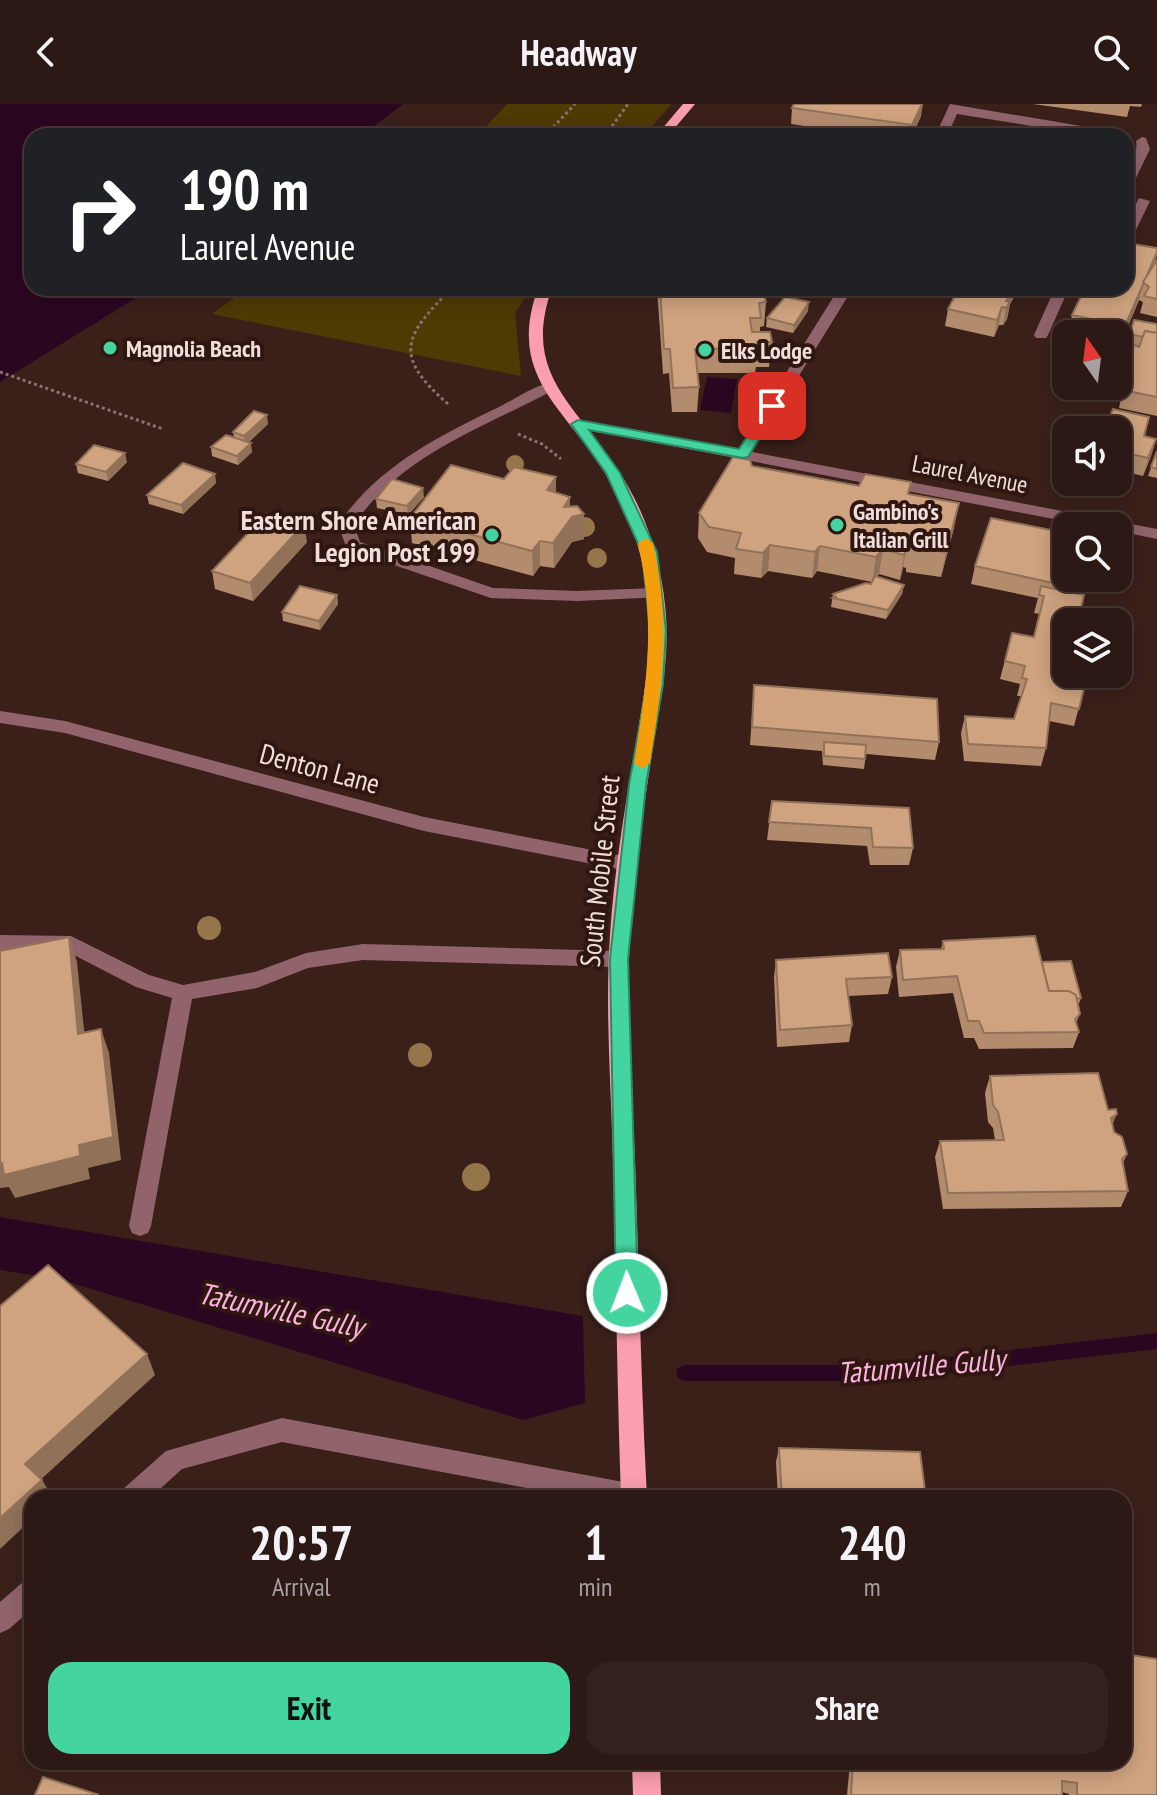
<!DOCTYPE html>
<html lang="en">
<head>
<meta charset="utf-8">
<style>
  :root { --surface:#2c1814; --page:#34211d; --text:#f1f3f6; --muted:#a6a0a0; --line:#483734; --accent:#44d49f }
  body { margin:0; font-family:"PT Sans Narrow",sans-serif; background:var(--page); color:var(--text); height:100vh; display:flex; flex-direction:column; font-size:30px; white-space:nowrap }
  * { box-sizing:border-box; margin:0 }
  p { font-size:26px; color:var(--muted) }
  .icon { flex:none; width:44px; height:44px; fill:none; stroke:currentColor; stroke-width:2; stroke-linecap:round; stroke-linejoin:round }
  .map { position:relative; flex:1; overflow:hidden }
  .drawer { position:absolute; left:24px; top:1386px; width:1108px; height:280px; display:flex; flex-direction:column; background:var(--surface); border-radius:24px; box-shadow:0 4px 20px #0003,0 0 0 2px var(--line) }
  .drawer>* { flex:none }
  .guide { position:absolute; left:24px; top:24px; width:1110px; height:168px; border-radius:24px; box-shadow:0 4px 20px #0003,0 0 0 2px var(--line); background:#202124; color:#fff; overflow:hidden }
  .needle { width:52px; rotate:346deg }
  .tools { position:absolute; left:1052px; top:216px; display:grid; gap:16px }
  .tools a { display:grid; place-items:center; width:80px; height:80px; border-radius:16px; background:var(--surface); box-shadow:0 4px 20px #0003,0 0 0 2px var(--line); font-size:40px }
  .pin { position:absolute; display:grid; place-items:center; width:68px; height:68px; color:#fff; margin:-34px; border-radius:16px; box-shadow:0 4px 12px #0006 }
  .me { position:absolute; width:88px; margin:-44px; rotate:359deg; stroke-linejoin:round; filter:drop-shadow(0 0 6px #0008) }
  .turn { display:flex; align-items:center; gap:28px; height:168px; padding:0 24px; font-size:36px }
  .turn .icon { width:104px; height:104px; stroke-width:2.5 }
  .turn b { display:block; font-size:56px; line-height:68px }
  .eta { display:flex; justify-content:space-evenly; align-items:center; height:136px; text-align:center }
  .eta b { font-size:48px; font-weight:600; line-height:56px }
  .button { display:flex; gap:16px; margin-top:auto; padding:16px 24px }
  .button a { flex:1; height:92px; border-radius:24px; background:var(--accent); color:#111; font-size:32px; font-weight:600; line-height:92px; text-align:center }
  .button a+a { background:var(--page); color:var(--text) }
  header { display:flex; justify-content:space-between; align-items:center; height:104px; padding:0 24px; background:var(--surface); font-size:36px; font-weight:600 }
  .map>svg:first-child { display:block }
  .green { fill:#4e3a03 }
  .water { fill:#2b0620 }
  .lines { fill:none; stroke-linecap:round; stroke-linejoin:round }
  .stream { fill:#2b0620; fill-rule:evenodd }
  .path { stroke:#8a736d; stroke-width:3; stroke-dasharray:3 3; stroke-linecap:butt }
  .minor { fill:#91646c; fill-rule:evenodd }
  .major { fill:#fb9eaf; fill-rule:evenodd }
  .tree { fill:#94764a }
  .wall { fill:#b28c6d }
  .shaded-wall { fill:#917259 }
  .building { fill:#cfa37f; stroke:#917259; stroke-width:2 }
  .route { fill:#44d49f; stroke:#2c8a67; stroke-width:2 }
  .slow { fill:#f59e0b }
  .poi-dot { fill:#44d49f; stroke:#301611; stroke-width:3 }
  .labels { text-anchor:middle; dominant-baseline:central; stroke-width:8; stroke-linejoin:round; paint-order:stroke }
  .far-poi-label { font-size:24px; font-weight:bold; fill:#f1deda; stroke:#301611; text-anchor:start }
  .far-street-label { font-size:24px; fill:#f1deda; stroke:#301611 }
  .poi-label { font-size:28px; font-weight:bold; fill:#f1deda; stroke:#301611; text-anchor:end }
  .street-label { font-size:28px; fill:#f1deda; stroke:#301611 }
  .water-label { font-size:30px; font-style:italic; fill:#fcb3e0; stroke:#301611 }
</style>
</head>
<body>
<header><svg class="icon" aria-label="back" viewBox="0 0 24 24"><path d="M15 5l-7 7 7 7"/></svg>Headway<svg class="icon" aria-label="search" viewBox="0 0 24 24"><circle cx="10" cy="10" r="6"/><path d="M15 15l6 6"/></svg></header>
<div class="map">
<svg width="1157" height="1691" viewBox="0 0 1157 1691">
  <rect width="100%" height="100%" fill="#3b201a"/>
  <g class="green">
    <polygon points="507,0 671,0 644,32 477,32"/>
    <polygon points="248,184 531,184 515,209 521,272 212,210"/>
  </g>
  <g class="water">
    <polygon points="0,0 403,0 361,32 32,32 32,184 152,184 0,278"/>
    <polygon points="707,273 737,275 731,309 700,306"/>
    <polygon points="0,1113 583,1212 585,1299 523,1316 62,1176 0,1166"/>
  </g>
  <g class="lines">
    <polygon class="stream" points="1157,1229 1157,1245 878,1277 684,1277 678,1274 676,1269 678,1264 684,1261 878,1261"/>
    <g class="path">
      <polyline points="545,32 575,0"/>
      <polyline points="605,32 628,0"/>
      <polyline points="0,268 163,325"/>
      <path d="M448 300C392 251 404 232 452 184"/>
      <polyline points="518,330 542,340 561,355"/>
    </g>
    <g class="minor">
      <polygon points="950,0 1117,28 1123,32 1094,32 957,10 947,32 935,32"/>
      <polygon points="668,21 714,28 720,32 664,28 662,25"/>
      <path d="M1142 33 1146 34 1150 45 1132 82 1126 86C1126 67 1139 50 1136 37Z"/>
      <polygon points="1139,94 1150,97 1133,132 1126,136 1126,119"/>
      <polygon points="839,184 853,184 752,348 1157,425 1157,435 1118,427 1118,422 1090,422 578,324 571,320 578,316 738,346"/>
      <polygon points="1055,184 1069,184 1048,231 1046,234 1036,234 1034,231"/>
      <path d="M549 279 554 280V286C484 323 399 352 354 421L360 438 493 484 577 487 656 484 664 489 662 493 577 497 491 494 347 445 338 421C377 363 437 333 499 303 515 295 532 283 549 279Z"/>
      <polygon points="0,607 65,617 424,713 628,753 638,760 628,767 424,727 65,629 0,619"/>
      <polygon points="0,831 71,832 149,871 183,881 255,868 306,849 363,840 619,847 626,850 629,855 626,860 619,863 363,856 308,864 257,884 192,895 151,1122 148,1129 140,1132 132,1129 129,1122 172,894 136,883 68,848 0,847"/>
      <polygon points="282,1314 634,1380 643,1383 647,1392 580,1394 282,1338 182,1365 150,1394 119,1394 123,1385 166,1347"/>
      <polygon points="32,1474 32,1505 9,1525 0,1529 0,1498 23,1478"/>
    </g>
    <g class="major">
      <polygon points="683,0 695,0 668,32 656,32"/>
      <path d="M538 184H552C521 271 576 300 618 366 645 407 660 452 665 501 671 553 659 605 651 656 642 714 634 772 630 830 626 906 632 981 635 1056 639 1169 641 1281 647 1394H621C617 1281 616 1169 613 1056 611 981 605 906 610 831 614 772 623 714 633 657 641 606 653 553 649 501 645 453 629 407 603 366 561 300 507 271 538 184Z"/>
      <polygon points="632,1658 660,1658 661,1691 633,1691"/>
    </g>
  </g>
  <g class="tree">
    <circle cx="515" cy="360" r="9"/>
    <circle cx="585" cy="423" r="10"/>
    <circle cx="597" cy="454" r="10"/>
    <circle cx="209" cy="824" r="12"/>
    <circle cx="420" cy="951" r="12"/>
    <circle cx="476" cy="1073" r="14"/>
  </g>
  <g class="wall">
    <polygon points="1033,0 1142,0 1141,3 1130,2 1127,13"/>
    <polygon points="792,4 921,12 912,32 870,32 791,20"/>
    <polygon points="1157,144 1157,151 1154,161 1157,156 1157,213 1140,209 1143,198 1139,196 1121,239 1118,239 1118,230 1077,230 1068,228 1072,211"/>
    <polygon points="657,184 757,184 758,192 766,198 764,222 760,223 760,228 772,238 769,263 756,263 755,269 697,269 699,283 697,308 672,308 669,269 663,270"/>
    <polygon points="1019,184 1010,200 1007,215 1003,221 999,221 994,233 945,222 948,205"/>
    <polygon points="808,207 793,229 766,223 767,214"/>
    <polygon points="1134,216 1157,220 1157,312 1119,304 1121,294 1116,293 1121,276 1128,256 1140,242 1128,239"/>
    <polygon points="268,320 249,338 252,348 238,361 212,352 211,343 234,333 233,328"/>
    <polygon points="1118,326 1156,335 1151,352 1143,372 1118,366"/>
    <polygon points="1157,347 1157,374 1148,372"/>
    <polygon points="127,358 108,377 78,369 76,360"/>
    <polygon points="752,362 908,390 954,424 941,473 906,468 906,464 903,463 900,476 879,470 877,473 904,481 902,490 886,515 831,503 833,490 871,480 872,478 817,467 812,474 768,467 761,474 734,470 735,454 707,448 698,434 699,409"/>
    <polygon points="504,375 570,393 570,403 584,410 584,435 572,438 554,464 540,462 533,472 412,439 410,414"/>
    <polygon points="216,379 183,410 149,400 147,391"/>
    <polygon points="424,393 408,411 377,404 376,395"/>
    <polygon points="307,438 253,497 215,485 212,467"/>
    <polygon points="1066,453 1057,486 1066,570 1085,570 1081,584 1084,584 1074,622 1049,617 1046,644 1041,662 964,657 961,629 965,612 1014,615 1021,592 1017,592 1020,580 1000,575 1012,529 1034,533 1040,510 1034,509 1038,494 971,480 975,462"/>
    <polygon points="337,491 338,500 320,526 283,517 282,508"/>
    <polygon points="754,581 939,638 935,656 866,650 864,665 823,661 822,647 750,641"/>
    <polygon points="772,697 909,704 913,744 909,761 870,761 867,742 767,736"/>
    <polygon points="943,837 1042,858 1081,894 1078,902 1080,910 1076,919 1079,928 1073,944 979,945 974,934 964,934 953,889 899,893 896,863 900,846 941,845"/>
    <polygon points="776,856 892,873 888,890 848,892 852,921 849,938 777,943 774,873"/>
    <polygon points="990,972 1112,1021 1114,1028 1127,1050 1123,1059 1128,1087 1121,1103 943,1105 935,1053 940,1037 995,1036 993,1024 988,1018 985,989"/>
    <polygon points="779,1344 926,1394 778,1394 776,1358"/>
    <polygon points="850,1658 1124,1658 1157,1691 1069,1691 1069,1690 1062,1688 1062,1691 847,1691"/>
  </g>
  <g class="shaded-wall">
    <polygon points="922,0 923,0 921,12 912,32 911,32 912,21"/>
    <polygon points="1142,183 1139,196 1121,239 1125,222"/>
    <polygon points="1013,184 1019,184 1010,200 1007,215 1003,221 1006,204 1006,197"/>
    <polygon points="809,198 808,207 793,229 794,221"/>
    <polygon points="1002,203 999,221 994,233 997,216"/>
    <polygon points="267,311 268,320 246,341 244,332"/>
    <polygon points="1156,335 1151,352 1143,372 1148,354"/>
    <polygon points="251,339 252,348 238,361 237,352"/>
    <polygon points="125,349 127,358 108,377 106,368"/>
    <polygon points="215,370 216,379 183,410 181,401"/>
    <polygon points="556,373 556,398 547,386"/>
    <polygon points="423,384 424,393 408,411 407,402"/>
    <polygon points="570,393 570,416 572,413 584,410 584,435 572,438 554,464 553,439 564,403"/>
    <polygon points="959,399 954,424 941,473 946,448"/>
    <polygon points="304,420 307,438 253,497 250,479"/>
    <polygon points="540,437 540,462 533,472 532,447"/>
    <polygon points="770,441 768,467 761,474 763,449"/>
    <polygon points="820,442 817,467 812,474 815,448"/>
    <polygon points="907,442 902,468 900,476 904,451"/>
    <polygon points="883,445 879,470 872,478 876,453"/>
    <polygon points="904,481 902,490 886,515 888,506"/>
    <polygon points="337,491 338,500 320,526 319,517"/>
    <polygon points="69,833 77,858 87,954 78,930"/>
    <polygon points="101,925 109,949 121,1056 88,1064 90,1075 15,1094 9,1083 0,1084 0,1060 79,1041"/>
    <polygon points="1117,1010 1110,1026 1111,1014"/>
    <polygon points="147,1250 155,1271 37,1379 25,1360"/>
    <polygon points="42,1376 53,1394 32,1394 32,1415 0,1445 0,1414"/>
  </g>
  <g class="building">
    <polygon points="794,0 922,0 912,21 792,4"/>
    <polygon points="1126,139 1157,144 1157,148 1125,222 1072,211 1085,184 1126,184"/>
    <polygon points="1157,156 1157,195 1144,192 1149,183 1143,178"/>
    <polygon points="660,184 757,184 758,192 764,191 766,198 759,199 761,214 750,214 752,228 770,228 772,238 757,238 758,244 695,245 699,283 673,284 670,245 664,245"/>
    <polygon points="959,184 1013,184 1006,197 1010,198 1006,204 1002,203 997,216 948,205"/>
    <polygon points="785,193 809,198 794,221 767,214"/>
    <polygon points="1134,216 1157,220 1157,229 1145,227 1143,233 1130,230"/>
    <polygon points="1145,227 1157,229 1157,293 1123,286 1127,277 1121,276 1125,264 1130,264 1132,257 1128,256 1134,241 1139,243"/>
    <polygon points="1113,305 1149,313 1144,332 1156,335 1148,354 1118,347 1118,326 1097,326 1098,324 1105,325"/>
    <polygon points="254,307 267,311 244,332 233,328"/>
    <polygon points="226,331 251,339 237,352 211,343"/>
    <polygon points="94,341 125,349 106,368 76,360"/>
    <polygon points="1157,347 1157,365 1151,363"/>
    <polygon points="733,353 750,356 752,362 859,382 865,370 911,378 908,390 959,399 946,448 910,442 911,439 902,437 901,442 907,442 904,451 883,445 876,453 820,442 815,448 770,441 763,449 736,445 741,429 709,423 699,409"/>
    <polygon points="183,359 215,370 181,401 147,391"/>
    <polygon points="451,361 504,375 514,363 556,373 547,386 570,393 564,403 577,402 584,410 572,413 553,439 540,437 532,447 410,414"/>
    <polygon points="392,375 423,384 407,402 376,395"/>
    <polygon points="267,409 304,420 250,479 212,467"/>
    <polygon points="991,414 1066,429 1066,452 1058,480 975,462"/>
    <polygon points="875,472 904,481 888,506 833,494 836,493 833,490 866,479 871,480"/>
    <polygon points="300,482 337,491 319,517 282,508"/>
    <polygon points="1041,482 1084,491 1078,518 1066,518 1066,570 1085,570 1084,574 1069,571 1066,581 1084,584 1079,605 1051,599 1046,644 968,640 965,612 1014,615 1027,575 1022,574 1025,562 1005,557 1012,529 1034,533 1044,492 1039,491"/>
    <polygon points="754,581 937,595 939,638 752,623"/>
    <polygon points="824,638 866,641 865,655 824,652"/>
    <polygon points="772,697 909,704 913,744 873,743 871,724 769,718"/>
    <polygon points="1035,832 1049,887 1069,887 1076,891 1080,910 1075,915 1079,928 984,929 979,917 968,917 957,872 903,876 900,846 944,845 943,837"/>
    <polygon points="69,833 78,930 101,925 113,1033 79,1041 80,1052 4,1071 2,1059 0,1060 0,847"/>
    <polygon points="888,849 892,873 846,875 852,921 780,926 776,856"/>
    <polygon points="1071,857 1081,894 1077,895 1076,891 1069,887 1049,887 1042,858"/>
    <polygon points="1098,969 1108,1006 1116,1005 1117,1010 1111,1014 1114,1028 1122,1033 1127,1050 1122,1055 1128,1087 948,1089 940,1037 1004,1036 998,1008 993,1001 990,972"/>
    <polygon points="48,1161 147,1250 25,1360 42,1376 0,1414 0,1202"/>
    <polygon points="779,1344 920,1348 926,1394 782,1394"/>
    <polygon points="1124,1550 1157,1555 1157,1691 1077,1691 1077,1679 1062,1677 1062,1691 851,1691 853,1658 1124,1658"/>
    <polygon points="43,1673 99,1691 35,1691"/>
  </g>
  <polygon class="route" points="768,300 779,302 748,353 743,354 589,326 620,369 657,448 666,526 663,580 646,681 628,855 638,1189 634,1195 627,1198 620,1195 616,1189 610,855 629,681 647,580 650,526 642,448 606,369 571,320 578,316 739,345"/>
  <path class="slow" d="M646 434 653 439C671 520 663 577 650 659L642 665 634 659C647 578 656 521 638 439Z"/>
  <g class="poi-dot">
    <circle cx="110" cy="244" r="8"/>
    <circle cx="705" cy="246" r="8"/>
    <circle cx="837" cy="421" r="8"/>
    <circle cx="492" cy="431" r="8"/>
  </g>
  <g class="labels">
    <g class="far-poi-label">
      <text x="126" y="244">Magnolia Beach</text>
      <text x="721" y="246">Elks Lodge</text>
      <text x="853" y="407">Gambino's<tspan x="853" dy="28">Italian Grill</tspan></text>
    </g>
    <g class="far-street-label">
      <text transform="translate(970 370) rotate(11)">Laurel Avenue</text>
    </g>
    <g class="poi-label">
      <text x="476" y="415">Eastern Shore American<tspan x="476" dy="32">Legion Post 199</tspan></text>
    </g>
    <g class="street-label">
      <text transform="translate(320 664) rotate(15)">Denton Lane</text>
      <text transform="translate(599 767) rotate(-84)">South Mobile Street</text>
    </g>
    <g class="water-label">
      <text transform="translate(281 1205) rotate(12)">Tatumville Gully</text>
      <text transform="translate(921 1261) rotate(-5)">Tatumville Gully</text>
    </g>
  </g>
</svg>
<div class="tools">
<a><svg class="needle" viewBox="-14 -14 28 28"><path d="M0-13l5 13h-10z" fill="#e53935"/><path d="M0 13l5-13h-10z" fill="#a6a0a0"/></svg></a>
<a><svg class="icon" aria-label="sound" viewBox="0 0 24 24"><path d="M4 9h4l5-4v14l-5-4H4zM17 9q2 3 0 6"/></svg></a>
<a><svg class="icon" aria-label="search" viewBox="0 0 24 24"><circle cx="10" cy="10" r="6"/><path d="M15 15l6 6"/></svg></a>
<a><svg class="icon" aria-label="layers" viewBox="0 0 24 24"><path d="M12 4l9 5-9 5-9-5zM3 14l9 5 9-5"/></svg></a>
</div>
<div class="pin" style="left:772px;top:302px;background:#d93025"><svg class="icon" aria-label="arrive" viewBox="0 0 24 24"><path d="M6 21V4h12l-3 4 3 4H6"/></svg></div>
<svg class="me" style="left:627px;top:1189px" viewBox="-20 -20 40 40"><circle r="17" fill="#44d49f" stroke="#fff" stroke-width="3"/><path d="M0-11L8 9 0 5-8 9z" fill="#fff"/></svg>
<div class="guide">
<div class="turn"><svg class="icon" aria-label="right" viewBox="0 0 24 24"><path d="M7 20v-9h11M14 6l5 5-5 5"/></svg><div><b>190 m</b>Laurel Avenue</div></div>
</div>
<section class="drawer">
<div class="eta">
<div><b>20:57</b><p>Arrival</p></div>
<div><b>1</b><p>min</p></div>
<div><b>240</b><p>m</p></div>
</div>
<div class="button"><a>Exit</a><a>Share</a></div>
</section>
</div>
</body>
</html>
